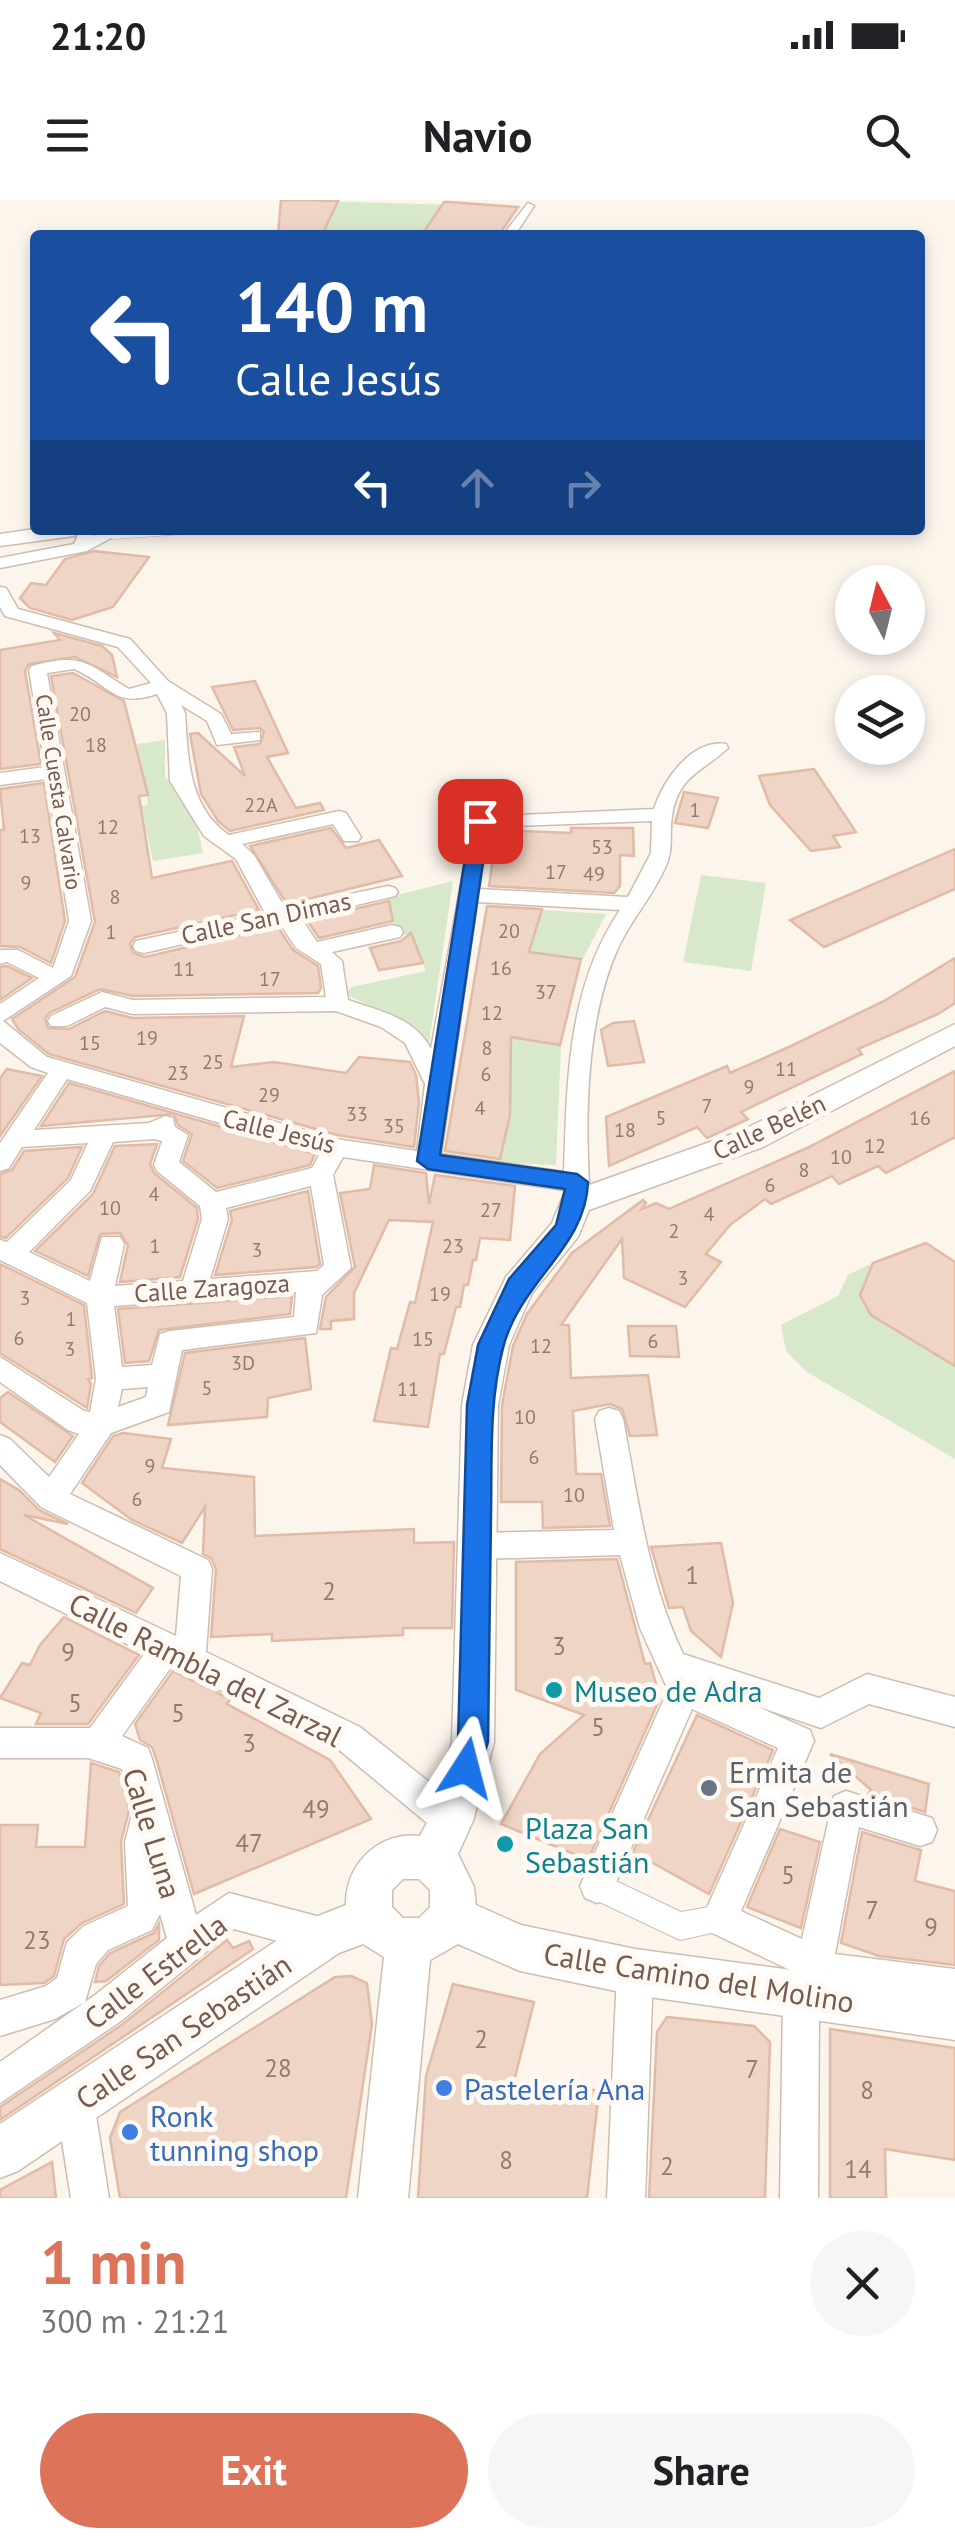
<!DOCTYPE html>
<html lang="en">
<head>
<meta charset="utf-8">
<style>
  :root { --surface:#fff; --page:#f6f6f6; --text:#202124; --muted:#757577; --accent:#dd745a }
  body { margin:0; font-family:"PT Sans",sans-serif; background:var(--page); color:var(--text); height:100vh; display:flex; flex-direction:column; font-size:38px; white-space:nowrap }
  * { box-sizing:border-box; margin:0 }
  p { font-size:32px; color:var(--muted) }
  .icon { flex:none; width:55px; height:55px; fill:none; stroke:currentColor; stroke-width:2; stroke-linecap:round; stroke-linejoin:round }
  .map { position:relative; height:1998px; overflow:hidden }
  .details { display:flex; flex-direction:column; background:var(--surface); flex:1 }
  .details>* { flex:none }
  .top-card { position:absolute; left:30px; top:30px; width:895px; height:305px; border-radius:10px; box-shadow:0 5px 15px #0003; background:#1a4fa0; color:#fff; overflow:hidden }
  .needle { width:65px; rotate:353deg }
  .buttons { position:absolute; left:835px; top:365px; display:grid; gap:20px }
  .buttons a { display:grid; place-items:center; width:90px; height:90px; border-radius:50%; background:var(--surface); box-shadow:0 5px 15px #0003; font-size:50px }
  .pin { position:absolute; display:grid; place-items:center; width:85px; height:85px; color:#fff; margin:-42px; border-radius:20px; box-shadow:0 5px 15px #0006 }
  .me { position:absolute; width:110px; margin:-55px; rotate:9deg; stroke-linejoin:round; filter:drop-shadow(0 0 8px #0008) }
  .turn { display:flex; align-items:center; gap:35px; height:210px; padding:0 40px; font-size:45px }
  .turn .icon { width:130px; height:130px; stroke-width:2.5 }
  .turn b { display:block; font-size:70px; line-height:85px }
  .lanes { display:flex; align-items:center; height:95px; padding:0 40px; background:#0003; justify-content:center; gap:50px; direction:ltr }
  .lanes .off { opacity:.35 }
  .round { display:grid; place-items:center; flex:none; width:105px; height:105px; border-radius:52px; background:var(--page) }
  .overview { display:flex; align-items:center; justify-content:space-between; height:170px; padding:0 40px }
  h1 { font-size:60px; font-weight:700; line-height:75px; color:var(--accent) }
  .button { display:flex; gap:20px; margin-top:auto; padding:20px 40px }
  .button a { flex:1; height:115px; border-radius:60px; background:var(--accent); color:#fff; font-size:40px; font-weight:700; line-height:115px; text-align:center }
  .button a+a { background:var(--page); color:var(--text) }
  .status { display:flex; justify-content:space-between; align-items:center; height:70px; padding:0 50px; background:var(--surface); direction:ltr }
  .status svg { height:28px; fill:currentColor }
  header { display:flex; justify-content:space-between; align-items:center; height:130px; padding:0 40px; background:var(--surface); font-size:45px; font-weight:700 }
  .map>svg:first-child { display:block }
  .green { fill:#d7e9ca }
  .building { fill:#efd5c5; stroke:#e1bba6; stroke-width:2.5 }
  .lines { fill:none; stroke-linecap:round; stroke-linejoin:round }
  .service-casing { stroke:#cebdb1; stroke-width:9 }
  .pedestrian-casing { stroke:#cebdb1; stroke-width:2 }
  .minor-casing { stroke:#cebdb1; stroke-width:3 }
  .tertiary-casing { stroke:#cebdb1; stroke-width:3 }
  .service { stroke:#fff; stroke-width:8 }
  .pedestrian { fill:#fff; fill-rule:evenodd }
  .minor { fill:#fff; fill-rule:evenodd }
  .tertiary { fill:#fff; fill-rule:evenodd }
  .route { fill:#1a73e8; stroke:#114b97; stroke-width:2.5 }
  .culture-dot { fill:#0f9aa8; stroke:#fef9f2; stroke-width:4 }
  .worship-dot { fill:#6b7280; stroke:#fef9f2; stroke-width:4 }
  .shop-dot { fill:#3f7fe0; stroke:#fef9f2; stroke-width:4 }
  .labels { text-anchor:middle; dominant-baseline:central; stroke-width:10; stroke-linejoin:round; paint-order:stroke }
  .number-label { font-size:20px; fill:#947a6c }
  .far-street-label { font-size:22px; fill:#765c4f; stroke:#fef9f2 }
  .street-label { font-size:25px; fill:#765c4f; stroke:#fef9f2 }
  .near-number-label { font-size:25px; fill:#947a6c }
  .near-street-label { font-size:30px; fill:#765c4f; stroke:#fef9f2 }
  .near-culture-label { font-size:30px; fill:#0d838f; stroke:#fef9f2; text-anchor:start }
  .near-worship-label { font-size:30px; fill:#5b616d; stroke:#fef9f2; text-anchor:start }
  .near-shop-label { font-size:30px; fill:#366cbe; stroke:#fef9f2; text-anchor:start }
</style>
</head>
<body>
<div class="status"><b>21:20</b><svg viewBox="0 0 49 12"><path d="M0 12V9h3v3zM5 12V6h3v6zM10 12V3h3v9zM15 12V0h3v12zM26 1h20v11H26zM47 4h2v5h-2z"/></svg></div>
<header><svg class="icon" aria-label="menu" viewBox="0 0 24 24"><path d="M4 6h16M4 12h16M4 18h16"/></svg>Navio<svg class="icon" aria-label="search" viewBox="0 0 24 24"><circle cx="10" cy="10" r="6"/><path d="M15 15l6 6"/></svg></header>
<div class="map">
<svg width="955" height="1998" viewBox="0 0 955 1998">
  <rect width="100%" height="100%" fill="#fcf5ec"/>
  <g class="green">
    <polygon points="289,0 518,7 500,35 278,35 281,2"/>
    <polygon points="165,540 165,576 197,626 203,653 153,661 141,607 148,604 137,544"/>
    <polygon points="701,675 766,683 751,771 683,762"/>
    <path d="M453 681 429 844C410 814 375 811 346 794L352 787 426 771 411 734 398 736 388 697Z"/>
    <polygon points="542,710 606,714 583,759 529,752"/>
    <polygon points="511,837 561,845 556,965 499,963 507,925"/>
    <polygon points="873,1063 871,1115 955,1166 955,1259 807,1172 786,1151 781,1125 838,1096 848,1075"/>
  </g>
  <g class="building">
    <polygon points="281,0 307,0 338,1 322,35 278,35"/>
    <polygon points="444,2 450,2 518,7 499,35 423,33"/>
    <polygon points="94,351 149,357 113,407 72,420 30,408 20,398 31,383 46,385 65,359"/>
    <polygon points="54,433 102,446 112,455 117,477 75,457 29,464 25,471 41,564 0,569 0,450 60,440"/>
    <polygon points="73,473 124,501 148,595 139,596 152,678 232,661 259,710 135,737 130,744 133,753 145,757 277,726 293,750 318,766 321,788 318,793 133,796 100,789 49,813 45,819 48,828 69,829 105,811 133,818 244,816 231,867 274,862 346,873 359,857 410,862 416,875 419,902 414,947 337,935 49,854 18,829 12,819 75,777 95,722 51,476"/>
    <polygon points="255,481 288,553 267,557 296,608 320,603 324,610 230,631 218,621 201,594 190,534 198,533 245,576 234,547 260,544 264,532 260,528 233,530 212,487"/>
    <polygon points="814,569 856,632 833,636 840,647 811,651 770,605 759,576"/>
    <polygon points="44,583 65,721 51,763 20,747 0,746 0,630 4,630 0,589"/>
    <polygon points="684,592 718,598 708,628 675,623"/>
    <polygon points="331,628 346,648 379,640 402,676 287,704 250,646"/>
    <polygon points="571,628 633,628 634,656 620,655 620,686 614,693 489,686 497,630 571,633"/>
    <polygon points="955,649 955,689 824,747 790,720"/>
    <polygon points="389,701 393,721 319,738 307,720"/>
    <polygon points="487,706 542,709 529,752 581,759 560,845 511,837 510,915 500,959 445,951"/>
    <polygon points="411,733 423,763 379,770 370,748 401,741"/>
    <polygon points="955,758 955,803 938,814 858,849 862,854 741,912 748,919 707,938 697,927 609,966 606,917 727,866 730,873 789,847 884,801"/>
    <polygon points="7,766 32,778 0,800 0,767"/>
    <polygon points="634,821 644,862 608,866 601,830 613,823"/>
    <polygon points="7,869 42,876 0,936 0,878"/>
    <polygon points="955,871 955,937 886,973 878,966 839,984 832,976 771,1004 765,999 730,1025 706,1054 721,1062 685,1107 624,1078 622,1039 561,1125 569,1125 571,1178 648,1175 657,1235 630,1236 622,1209 610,1204 573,1211 576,1274 601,1274 610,1326 543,1328 542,1302 501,1302 502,1205 513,1146 527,1114 572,1053 643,1000 646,1003 642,1009 656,1003 669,1009 807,948"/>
    <polygon points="69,883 315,954 310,965 217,988 183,961 192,934 178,925 174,914 41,926"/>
    <polygon points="157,944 150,964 154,973 197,1008 198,1019 180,1077 120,1082 128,1045 120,1033 100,1034 88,1076 35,1051 93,994 115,946"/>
    <polygon points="82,947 68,978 6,1038 0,1037 0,974 12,970 24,951"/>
    <polygon points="374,965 426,973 429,1004 435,975 515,986 510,1040 480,1038 476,1060 473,1060 468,1085 464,1085 460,1107 456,1107 444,1154 440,1154 428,1227 374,1221 391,1148 397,1149 410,1102 415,1103 433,1022 389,1020 354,1093 354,1119 331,1121 331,1129 320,1129 326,1097 355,1067 340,993 370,989"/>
    <polygon points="308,991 320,1064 316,1067 215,1075 232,1020 230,1011"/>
    <polygon points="926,1043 955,1062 955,1166 871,1115 860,1095 873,1063"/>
    <polygon points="0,1064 84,1105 92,1178 88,1179 91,1184 87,1208 0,1153"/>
    <polygon points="292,1096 290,1114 159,1130 149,1161 125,1163 118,1109"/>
    <polygon points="628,1126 676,1126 679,1157 630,1156"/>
    <polygon points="305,1138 311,1189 268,1198 267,1217 168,1225 185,1153"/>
    <polygon points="8,1192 73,1236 55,1262 0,1222 0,1198"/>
    <polygon points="123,1233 171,1239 162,1268 254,1277 255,1336 414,1329 414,1343 454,1342 452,1428 403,1428 403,1435 272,1441 272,1434 211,1437 216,1369 211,1358 203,1354 205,1307 182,1343 132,1320 82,1283 113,1236"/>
    <polygon points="0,1279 19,1290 39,1310 68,1324 24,1315 153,1388 136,1413 0,1349"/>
    <polygon points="721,1343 733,1403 721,1457 691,1431 683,1407 669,1408 651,1347"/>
    <polygon points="617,1359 645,1464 650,1463 660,1498 588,1660 501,1624 540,1554 584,1515 516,1490 516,1362"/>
    <polygon points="64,1417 139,1455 88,1524 36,1524 41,1513 0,1498 22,1463 30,1465 40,1445"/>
    <polygon points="173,1471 230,1499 227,1504 330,1560 371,1619 194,1694 156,1558 152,1547 140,1540 135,1524"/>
    <polygon points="697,1515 773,1550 709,1694 633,1652"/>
    <polygon points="830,1554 929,1584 925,1612 868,1594 871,1590"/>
    <polygon points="91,1563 119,1572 129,1610 121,1642 124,1704 82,1723 64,1739 54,1776 44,1783 0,1785 0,1625 38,1625 36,1647 85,1647"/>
    <polygon points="780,1629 820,1642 801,1728 747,1707"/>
    <polygon points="862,1632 921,1650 915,1681 955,1691 955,1765 879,1756 841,1743"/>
    <polygon points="159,1724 159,1740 106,1781 95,1782 99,1766 110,1753 154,1733"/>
    <polygon points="227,1740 233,1748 249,1741 253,1749 0,1920 0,1907 123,1824"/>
    <polygon points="351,1776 367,1783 372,1824 346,1998 120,1998 110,1938 120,1912 335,1777"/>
    <polygon points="453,1784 534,1802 512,1889 599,1890 587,1998 418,1998 426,1876"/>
    <polygon points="667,1817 754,1826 770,1842 765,1998 649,1998 657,1832"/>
    <polygon points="830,1829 955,1848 955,1960 885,1949 886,1998 830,1998"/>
    <polygon points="52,1962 56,1998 0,1998 0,1990"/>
  </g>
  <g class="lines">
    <g class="service-casing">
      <polyline id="service" points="114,335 185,330"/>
    </g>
    <g class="pedestrian-casing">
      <polygon id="pedestrian" points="597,1672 681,1712 720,1705 730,1709 734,1719 730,1729 680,1740 587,1696 583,1686 587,1676"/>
    </g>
    <g class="minor-casing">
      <g id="minor">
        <polygon points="528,3 534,6 515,35 503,35"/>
        <polygon points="80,330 96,330 94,336 106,330 126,330 87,351 0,368 0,358 74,344"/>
        <path d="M0 387 6 388 18 409 130 439 168 481 221 514 231 534 260 532V540L217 545 207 521 181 505 185 513C188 557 188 607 229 635L339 611 346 613 361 637 358 641H344L333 624 242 644 254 655 285 708 388 686 395 688 398 692 395 696 301 718 317 742 392 725 400 727 403 732 400 737 332 752 342 761 348 800C380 811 415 818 431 849L473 617 654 609C663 581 691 539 726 544L728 548C704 571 678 575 672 616 669 635 674 650 665 668 652 697 631 720 618 748 587 817 585 908 589 983L585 1003H567L564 990 343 957 333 975 351 1068 322 1095 316 1133 182 1150 169 1212 111 1233 70 1294 208 1360 212 1369 206 1452 360 1527 463 1609 468 1621 463 1633 451 1637 439 1633 338 1549 172 1466 122 1536 148 1548 152 1559 196 1715 229 1693 324 1718 336 1724 342 1736 336 1748 324 1754 234 1729 121 1821 0 1903V1862L95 1795 167 1738 160 1714 152 1730 108 1750 96 1764 85 1802 55 1819 0 1836V1800L46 1786 57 1778 67 1742 84 1726 128 1706 125 1642 133 1610 122 1569 88 1558H0V1528H90L145 1453 0 1381V1353L176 1436 181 1376 41 1307 0 1265V1235L10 1239 49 1277 79 1234 68 1230 0 1182V1157L84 1211 90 1212 96 1179 87 1103 0 1060V1040L7 1042 71 980 88 943 22 947 9 968 0 971V943L48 873 31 867 0 843V804L39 778 7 762 0 764V750H18L53 768 69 721 47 579 0 585V573L45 567 29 470 32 466C84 452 87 464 129 489L151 483 118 447 5 416 0 407ZM74 469C110 484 113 509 157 494L167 513 170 581 204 636 236 659 265 713 136 741 133 746 136 751 144 753 279 722 296 748 321 764 326 797 133 800 102 792 51 816 48 821 51 826H67L105 807 133 814 336 811 381 827 405 843 425 884 417 951 336 939 47 857 3 821 71 776 91 721 47 473ZM652 621 651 653 628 697 479 689 489 627ZM477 702 620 710C567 788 567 881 564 972L441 954ZM67 879 321 952 312 968 216 992 179 962 188 935 175 927 173 918 165 916 149 923 34 930ZM154 939 162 941 154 965 157 971 200 1006 202 1019 183 1081 115 1086 124 1044 120 1037H102L90 1081 29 1052 90 991 113 942ZM311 986 324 1065 317 1071 210 1079 228 1019 226 1008ZM296 1092 294 1117 170 1131 160 1134 152 1165 122 1167 114 1106ZM148 1187 146 1197 118 1207 122 1189Z"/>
        <path d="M609 1208 619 1211 623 1219C638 1298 648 1381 683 1454L819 1498 867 1474 955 1497V1527L869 1504 821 1528 756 1506 810 1530 814 1541 741 1711 802 1739 834 1596 846 1591 932 1618 937 1630 932 1642 920 1646 859 1627 835 1754 955 1769V1805L830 1789 708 1731 702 1719 778 1548 692 1509 609 1698 597 1703 585 1698 580 1686 668 1490 640 1428 620 1355 479 1359 468 1355 464 1346 468 1337 479 1333 614 1330 595 1219 599 1211Z"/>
        <polygon points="635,1754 648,1759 653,1772 645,1998 607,1998 617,1772 622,1759"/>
        <polygon points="801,1778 814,1783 819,1796 818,1998 780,1998 783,1796 788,1783"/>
        <polygon points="75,1884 88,1890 94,1903 109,1998 71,1998 56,1903 62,1890"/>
      </g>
    </g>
    <g class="tertiary-casing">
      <g id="tertiary">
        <polygon points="35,329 35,330 84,330 74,336 0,346 0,334"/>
        <path d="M955 824V846L763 947 589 1010 578 1037 532 1093 509 1145 498 1205 494 1542 473 1621 458 1654 474 1687 476 1705 521 1725 635 1749 955 1792V1840L635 1795 520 1771 458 1744 430 1760 408 1998H358L384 1757 363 1744 339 1753 18 1971 0 1978V1924L308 1720 346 1705C345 1664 379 1631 420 1636L431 1615 452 1542 462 1205 473 1145 506 1077 552 1023 564 994 741 931ZM403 1679H419L430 1690V1707L419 1718H403L392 1707V1690Z"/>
      </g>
    </g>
    <use href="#service" class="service"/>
    <use href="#pedestrian" class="pedestrian"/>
    <use href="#minor" class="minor"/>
    <use href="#tertiary" class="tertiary"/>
  </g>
  <path class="route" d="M480 615 489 621 440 955 577 974 588 982C586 1048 520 1081 503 1148 489 1202 492 1259 491 1314 490 1390 489 1466 488 1542L476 1579 466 1583 455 1579 451 1568 458 1542 467 1205 478 1145 509 1079 556 1025 565 989 428 969 417 961 471 621Z"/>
  <g class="culture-dot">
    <circle cx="554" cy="1490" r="10"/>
    <circle cx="505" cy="1644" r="10"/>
  </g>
  <circle class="worship-dot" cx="709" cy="1588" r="10"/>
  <g class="shop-dot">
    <circle cx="444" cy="1888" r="10"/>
    <circle cx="130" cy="1932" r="10"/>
  </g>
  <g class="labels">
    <g class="number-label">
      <text x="80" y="514">20</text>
      <text x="96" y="545">18</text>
      <text x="261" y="605">22A</text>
      <text x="695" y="610">1</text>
      <text x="108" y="627">12</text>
      <text x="30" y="636">13</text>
      <text x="602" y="647">53</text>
      <text x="556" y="672">17</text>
      <text x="594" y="674">49</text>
      <text x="26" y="683">9</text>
      <text x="115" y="697">8</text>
      <text x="509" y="731">20</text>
      <text x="111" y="732">1</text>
      <text x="501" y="768">16</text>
      <text x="184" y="769">11</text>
      <text x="270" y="779">17</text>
      <text x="546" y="792">37</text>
      <text x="492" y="813">12</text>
      <text x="147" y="838">19</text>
      <text x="90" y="843">15</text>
      <text x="487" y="848">8</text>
      <text x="213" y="862">25</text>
      <text x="786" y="869">11</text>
      <text x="178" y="873">23</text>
      <text x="486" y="874">6</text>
      <text x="749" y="887">9</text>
      <text x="269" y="895">29</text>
      <text x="707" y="906">7</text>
      <text x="480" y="908">4</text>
      <text x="357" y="914">33</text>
      <text x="661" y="918">5</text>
      <text x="920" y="918">16</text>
      <text x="394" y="926">35</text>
      <text x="625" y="930">18</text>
      <text x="875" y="946">12</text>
      <text x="841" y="957">10</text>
      <text x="804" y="970">8</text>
      <text x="770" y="985">6</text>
      <text x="154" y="994">4</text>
      <text x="110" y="1008">10</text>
      <text x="491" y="1010">27</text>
      <text x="709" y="1014">4</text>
      <text x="674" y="1031">2</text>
      <text x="155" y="1046">1</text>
      <text x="453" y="1046">23</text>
      <text x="257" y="1050">3</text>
      <text x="683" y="1078">3</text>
      <text x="440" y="1094">19</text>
      <text x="25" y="1098">3</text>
      <text x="71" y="1119">1</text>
      <text x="19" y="1138">6</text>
      <text x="423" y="1139">15</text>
      <text x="653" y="1141">6</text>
      <text x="541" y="1146">12</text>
      <text x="70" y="1149">3</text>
      <text x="243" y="1163">3D</text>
      <text x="207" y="1188">5</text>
      <text x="408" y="1189">11</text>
      <text x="525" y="1217">10</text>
      <text x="534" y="1257">6</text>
      <text x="150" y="1266">9</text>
      <text x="574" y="1295">10</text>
      <text x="137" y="1299">6</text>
    </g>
    <g class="far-street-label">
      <text transform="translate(59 592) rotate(81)">Calle Cuesta Calvario</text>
    </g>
    <g class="street-label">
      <text transform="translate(266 718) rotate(-12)">Calle San Dimas</text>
      <text transform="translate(769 927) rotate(-25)">Calle Belén</text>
      <text transform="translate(279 931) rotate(14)">Calle Jesús</text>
      <text transform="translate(212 1088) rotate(-4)">Calle Zaragoza</text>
    </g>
    <g class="near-number-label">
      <text x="692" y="1375">1</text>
      <text x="329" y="1391">2</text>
      <text x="559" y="1446">3</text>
      <text x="68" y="1452">9</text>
      <text x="75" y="1503">5</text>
      <text x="178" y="1513">5</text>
      <text x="598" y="1527">5</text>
      <text x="249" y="1543">3</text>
      <text x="316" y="1609">49</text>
      <text x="249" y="1643">47</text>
      <text x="788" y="1675">5</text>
      <text x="872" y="1710">7</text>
      <text x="931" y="1727">9</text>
      <text x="37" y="1740">23</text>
      <text x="481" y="1839">2</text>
      <text x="278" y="1868">28</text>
      <text x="752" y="1869">7</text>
      <text x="867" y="1890">8</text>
      <text x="506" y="1960">8</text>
      <text x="667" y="1966">2</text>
      <text x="858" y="1969">14</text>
    </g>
    <g class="near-street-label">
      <text transform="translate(206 1469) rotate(27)">Calle Rambla del Zarzal</text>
      <text transform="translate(153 1633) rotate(73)">Calle Luna</text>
      <text transform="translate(155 1771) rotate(-37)">Calle Estrella</text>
      <text transform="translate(699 1777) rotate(9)">Calle Camino del Molino</text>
      <text transform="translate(183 1831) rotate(-34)">Calle San Sebastián</text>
    </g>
    <g class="near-culture-label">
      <text x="574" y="1490">Museo de Adra</text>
      <text x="525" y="1627">Plaza San<tspan x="525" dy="34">Sebastián</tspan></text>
    </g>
    <g class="near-worship-label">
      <text x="729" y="1571">Ermita de<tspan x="729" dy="34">San Sebastián</tspan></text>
    </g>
    <g class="near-shop-label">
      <text x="464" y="1888">Pastelería Ana</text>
      <text x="150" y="1915">Ronk<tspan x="150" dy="34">tunning shop</tspan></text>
    </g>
  </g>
</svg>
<div class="buttons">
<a><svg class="needle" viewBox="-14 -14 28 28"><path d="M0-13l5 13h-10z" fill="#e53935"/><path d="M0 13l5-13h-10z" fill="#757577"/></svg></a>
<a><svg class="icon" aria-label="layers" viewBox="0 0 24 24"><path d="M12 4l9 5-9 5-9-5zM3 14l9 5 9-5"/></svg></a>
</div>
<div class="pin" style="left:480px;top:621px;background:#d93025"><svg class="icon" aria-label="arrive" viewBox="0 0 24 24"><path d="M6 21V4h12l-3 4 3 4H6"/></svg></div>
<svg class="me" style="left:466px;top:1568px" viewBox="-20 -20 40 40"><path d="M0-17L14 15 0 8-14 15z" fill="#1a73e8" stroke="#fff" stroke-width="4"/></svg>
<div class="top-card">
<div class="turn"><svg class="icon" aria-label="left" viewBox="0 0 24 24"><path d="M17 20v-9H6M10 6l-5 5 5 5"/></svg><div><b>140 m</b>Calle Jesús</div></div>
<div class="lanes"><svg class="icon" aria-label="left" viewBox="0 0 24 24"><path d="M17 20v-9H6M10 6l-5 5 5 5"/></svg><svg class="icon off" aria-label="ahead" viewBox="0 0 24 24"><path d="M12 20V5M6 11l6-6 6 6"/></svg><svg class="icon off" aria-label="right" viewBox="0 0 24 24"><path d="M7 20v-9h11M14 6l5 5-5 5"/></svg></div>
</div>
</div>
<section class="details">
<div class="overview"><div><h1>1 min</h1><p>300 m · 21:21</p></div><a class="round"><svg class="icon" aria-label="close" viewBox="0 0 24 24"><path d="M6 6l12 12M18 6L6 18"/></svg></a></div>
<div class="button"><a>Exit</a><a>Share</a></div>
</section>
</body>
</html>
